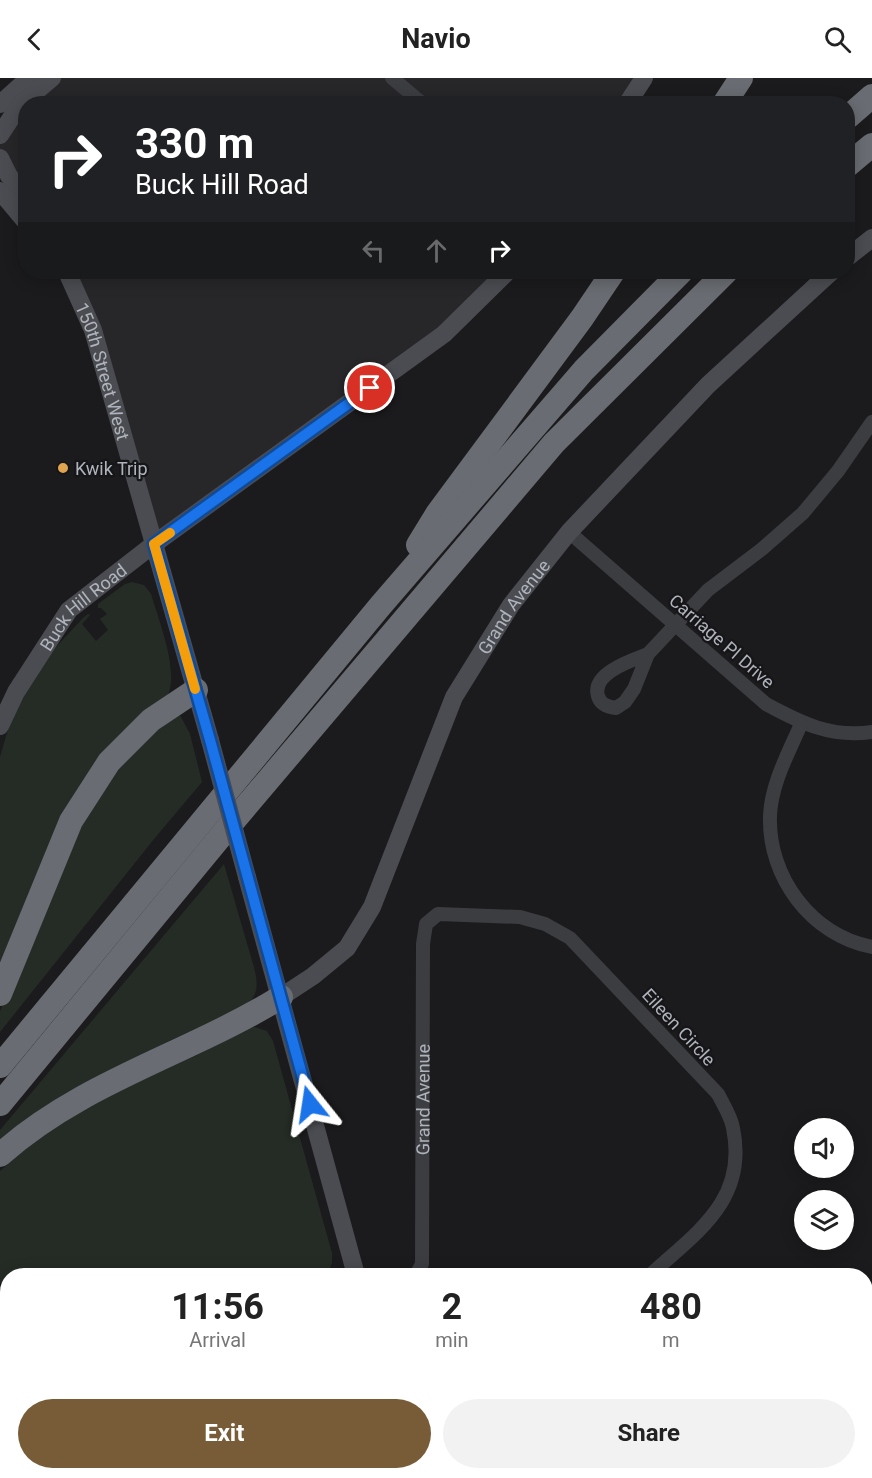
<!DOCTYPE html>
<html lang="en">
<head>
<meta charset="utf-8">
<style>
  :root { --surface:#fff; --page:#f2f2f2; --text:#222; --muted:#767676; --accent:#775c37 }
  body { margin:0; font-family:Roboto,sans-serif; background:var(--page); color:var(--text); height:100vh; display:flex; flex-direction:column; font-size:22px; white-space:nowrap }
  * { box-sizing:border-box; margin:0 }
  p { font-size:20px; color:var(--muted) }
  .icon { flex:none; width:33px; height:33px; fill:none; stroke:currentColor; stroke-width:2; stroke-linecap:round; stroke-linejoin:round }
  .map { position:relative; flex:1; overflow:hidden }
  .panel { position:absolute; left:0px; top:1190px; width:873px; height:212px; display:flex; flex-direction:column; background:var(--surface); border-radius:24px 24px 0 0; box-shadow:0 3px 15px #0003 }
  .panel>* { flex:none }
  .banner { position:absolute; left:18px; top:18px; width:837px; height:183px; border-radius:24px; box-shadow:0 3px 15px #0003; background:#202124; color:#fff; overflow:hidden }
  .controls { position:absolute; left:794px; top:1040px; display:grid; gap:12px }
  .controls a { display:grid; place-items:center; width:60px; height:60px; border-radius:50%; background:var(--surface); box-shadow:0 3px 15px #0003; font-size:30px }
  .pin { position:absolute; display:grid; place-items:center; width:51px; height:51px; color:#fff; margin:-26px; border:3px solid #fff; border-radius:50%; box-shadow:0 2px 6px #0007 }
  .me { position:absolute; width:66px; margin:-33px; rotate:345deg; stroke-linejoin:round; filter:drop-shadow(0 0 4px #0008) }
  .turn { display:flex; align-items:center; gap:21px; height:126px; padding:0 18px; font-size:27px }
  .turn .icon { width:78px; height:78px; stroke-width:2.5 }
  .turn b { display:block; font-size:42px; line-height:51px }
  .lanes { display:flex; align-items:center; height:57px; padding:0 18px; background:#0003; justify-content:center; gap:30px; direction:ltr }
  .lanes .off { opacity:.35 }
  .eta { display:flex; justify-content:space-evenly; align-items:center; height:102px; text-align:center }
  .eta b { font-size:36px; font-weight:700; line-height:42px }
  .action { display:flex; gap:12px; margin-top:auto; padding:12px 18px }
  .action a { flex:1; height:69px; border-radius:36px; background:var(--accent); color:#fff; font-size:24px; font-weight:700; line-height:69px; text-align:center }
  .action a+a { background:var(--page); color:var(--text) }
  header { display:flex; justify-content:space-between; align-items:center; height:78px; padding:0 18px; background:var(--surface); font-size:27px; font-weight:700 }
  .map>svg:first-child { display:block }
  .built { fill:#27272a }
  .green { fill:#252c25 }
  .lines { fill:none; stroke-linecap:round; stroke-linejoin:round }
  .street { stroke:#3c3d41; stroke-width:14 }
  .secondary { stroke:#4a4c51; stroke-width:18 }
  .highway { stroke:#696c72; stroke-width:24 }
  .secondary-bridge { stroke:#4a4c51; stroke-width:18 }
  .route-casing { stroke:#114b97; stroke-width:15 }
  .route { stroke:#1a73e8; stroke-width:10 }
  .slow { stroke:#f59e0b; stroke-width:10 }
  .poi-dot { fill:#e0a350; stroke:#161618; stroke-width:2 }
  .labels { text-anchor:middle; dominant-baseline:central; stroke-width:4.5; stroke-linejoin:round; paint-order:stroke }
  .street-label { font-size:18px; fill:#afb3bb; stroke:#161618 }
  .poi-label { font-size:18px; fill:#afb3bb; stroke:#161618; text-anchor:start }
</style>
</head>
<body>
<header><svg class="icon" aria-label="back" viewBox="0 0 24 24"><path d="M15 5l-7 7 7 7"/></svg>Navio<svg class="icon" aria-label="search" viewBox="0 0 24 24"><circle cx="10" cy="10" r="6"/><path d="M15 15l6 6"/></svg></header>
<div class="map">
<svg width="872" height="1400" viewBox="0 0 872 1400">
  <rect width="100%" height="100%" fill="#1b1b1d"/>
  <g class="built">
    <polygon points="52,0 644,0 627,26 26,26 25,118 3,88 0,80 0,57 19,28"/>
    <polygon points="67,194 507,194 444,256 154,466"/>
  </g>
  <g class="green">
    <path d="M132 504 144 507 151 516C159 543 180 595 167 619L127 652 0 894V679L13 634 36 595 57 568 83 540 88 536 90 537 82 546 96 563 108 552 100 541 107 536 101 530H98V526L125 506Z"/>
    <polygon points="180,637 190,656 202,704 154,761 0,954 0,933 70,769 112,696 163,645"/>
    <path d="M224 786 255 893C258 909 258 917 245 928L173 961 94 1000 0 1066V1052Z"/>
    <polygon points="252,948 267,953 273,963 332,1175 332,1185 327,1197 111,1197 75,1195 8,1197 7,1203 0,1205 0,1093 51,1049 112,1013 195,978"/>
    <polygon points="7,1216 8,1394 371,1394 370,1400 0,1400 0,1218"/>
  </g>
  <g class="lines">
    <g class="street">
      <polyline points="392,0 423,26"/>
      <path d="M569 454 766 626C801 645 831 660 872 654"/>
      <path d="M648 576C633 582 591 595 598 618 600 626 608 629 616 630L625 624 634 611 648 576 708 512 762 471 803 435 838 393 872 344"/>
      <path d="M801 646C789 674 771 706 770 738 768 799 811 857 872 869"/>
      <path id="s1" d="M416 1197 422 1186 423 866 426 846 438 836 520 839 545 846 570 860 718 1016C723 1026 731 1038 733 1050 748 1122 697 1154 650 1197"/>
      <polyline points="866,1277 872,1271"/>
      <polyline points="732,1400 739,1394"/>
    </g>
    <g class="secondary">
      <polyline points="0,26 29,0"/>
      <polyline points="627,26 644,0"/>
      <polyline points="0,57 19,28 52,0"/>
      <polyline points="0,80 9,98 26,118"/>
      <polyline points="0,113 26,144"/>
      <polyline points="848,179 872,160"/>
      <path id="s2" d="M67 194 93 252 210 662"/>
      <path id="s3" d="M0 648 16 614 69 532 154 466 444 256 507 194"/>
      <polyline points="247,799 356,1197"/>
      <path id="s4" d="M281 919 313 898 347 870 372 829 454 619 511 527 569 454 708 307 831 194"/>
      <polyline points="0,1218 8,1216"/>
      <polyline points="370,1400 371,1394"/>
    </g>
    <g class="highway">
      <polyline points="724,26 741,0"/>
      <polyline points="848,39 872,18"/>
      <polyline points="848,87 872,67"/>
      <polyline points="418,467 437,436 582,240 613,194"/>
      <polyline points="0,916 71,743 109,684 151,642 196,612"/>
      <polyline points="0,988 381,527 584,292 681,194"/>
      <polyline points="0,1026 230,747 554,365 726,194"/>
      <path d="M0 1077C83 1003 189 976 281 919"/>
    </g>
    <polyline class="secondary-bridge" points="210,662 247,799"/>
  </g>
  <g class="lines">
    <g class="route-casing">
      <polyline id="route" points="310,1026 210,662 154,466 370,310"/>
    </g>
    <use href="#route" class="route"/>
    <polyline class="slow" points="170,455 154,466 195,611"/>
  </g>
  <circle class="poi-dot" cx="63" cy="390" r="6"/>
  <g class="labels">
    <g class="street-label">
      <text stroke="none"><textPath href="#s2" startOffset="106">150th Street West</textPath></text>
      <text stroke="none"><textPath href="#s4" startOffset="464">Grand Avenue</textPath></text>
      <text stroke="none"><textPath href="#s3" startOffset="147">Buck Hill Road</textPath></text>
      <text transform="translate(722 563) rotate(41)">Carriage Pl Drive</text>
      <text transform="translate(679 949) rotate(47)">Eileen Circle</text>
      <text stroke="none"><textPath href="#s1" startOffset="177">Grand Avenue</textPath></text>
    </g>
    <g class="poi-label">
      <text x="75" y="390">Kwik Trip</text>
    </g>
  </g>
</svg>
<div class="controls">
<a><svg class="icon" aria-label="sound" viewBox="0 0 24 24"><path d="M4 9h4l5-4v14l-5-4H4zM17 9q2 3 0 6"/></svg></a>
<a><svg class="icon" aria-label="layers" viewBox="0 0 24 24"><path d="M12 4l9 5-9 5-9-5zM3 14l9 5 9-5"/></svg></a>
</div>
<div class="pin" style="left:370px;top:310px;background:#d93025"><svg class="icon" aria-label="arrive" viewBox="0 0 24 24"><path d="M6 21V4h12l-3 4 3 4H6"/></svg></div>
<svg class="me" style="left:310px;top:1026px" viewBox="-20 -20 40 40"><path d="M0-17L14 15 0 8-14 15z" fill="#1a73e8" stroke="#fff" stroke-width="4"/></svg>
<div class="banner">
<div class="turn"><svg class="icon" aria-label="right" viewBox="0 0 24 24"><path d="M7 20v-9h11M14 6l5 5-5 5"/></svg><div><b>330 m</b>Buck Hill Road</div></div>
<div class="lanes"><svg class="icon off" aria-label="left" viewBox="0 0 24 24"><path d="M17 20v-9H6M10 6l-5 5 5 5"/></svg><svg class="icon off" aria-label="ahead" viewBox="0 0 24 24"><path d="M12 20V5M6 11l6-6 6 6"/></svg><svg class="icon" aria-label="right" viewBox="0 0 24 24"><path d="M7 20v-9h11M14 6l5 5-5 5"/></svg></div>
</div>
<section class="panel">
<div class="eta">
<div><b>11:56</b><p>Arrival</p></div>
<div><b>2</b><p>min</p></div>
<div><b>480</b><p>m</p></div>
</div>
<div class="action"><a>Exit</a><a>Share</a></div>
</section>
</div>
</body>
</html>
